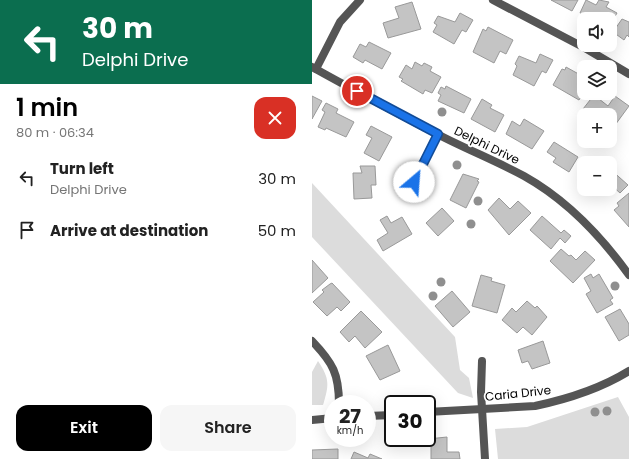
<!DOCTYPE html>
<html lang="en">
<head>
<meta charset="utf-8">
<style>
  :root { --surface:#fff; --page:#f6f6f6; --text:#222; --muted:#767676; --accent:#000 }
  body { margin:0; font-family:Poppins,sans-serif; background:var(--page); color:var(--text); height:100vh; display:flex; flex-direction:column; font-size:15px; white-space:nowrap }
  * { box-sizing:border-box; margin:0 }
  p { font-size:13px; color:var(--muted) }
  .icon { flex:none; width:22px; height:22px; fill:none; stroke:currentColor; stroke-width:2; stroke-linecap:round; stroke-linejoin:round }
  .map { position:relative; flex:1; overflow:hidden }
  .drawer { display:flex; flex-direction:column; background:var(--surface); width:312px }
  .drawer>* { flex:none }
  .banner { background:#0b6e4f; color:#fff; overflow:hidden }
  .buttons { position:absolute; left:265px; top:12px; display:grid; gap:8px }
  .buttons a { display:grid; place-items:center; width:40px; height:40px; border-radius:8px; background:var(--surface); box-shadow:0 4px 16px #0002; font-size:20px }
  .speed { position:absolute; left:12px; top:395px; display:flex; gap:8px; font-size:20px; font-weight:700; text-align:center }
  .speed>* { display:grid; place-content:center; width:52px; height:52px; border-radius:50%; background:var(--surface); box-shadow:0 4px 16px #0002; line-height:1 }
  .speed small { font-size:10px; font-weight:400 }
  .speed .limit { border:2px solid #111; border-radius:6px; background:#fff; color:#111 }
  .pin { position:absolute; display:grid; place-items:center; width:34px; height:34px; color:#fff; margin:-17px; border:2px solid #fff; border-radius:50%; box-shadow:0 1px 4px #0007 }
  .me { position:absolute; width:44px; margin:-22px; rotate:27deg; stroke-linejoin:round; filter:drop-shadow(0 0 3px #0008) }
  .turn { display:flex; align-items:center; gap:14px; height:84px; padding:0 16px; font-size:18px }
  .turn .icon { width:52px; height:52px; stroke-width:2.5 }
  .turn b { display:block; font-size:28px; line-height:34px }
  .round { display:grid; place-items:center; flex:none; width:42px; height:42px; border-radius:12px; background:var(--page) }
  .headline { display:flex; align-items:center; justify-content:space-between; height:68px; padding:0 16px }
  h1 { font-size:24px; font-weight:600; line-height:30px; color:var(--accent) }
  .primary-button { display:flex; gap:8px; margin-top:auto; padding:8px 16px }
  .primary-button a { flex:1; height:46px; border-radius:12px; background:var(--accent); color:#fff; font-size:16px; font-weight:600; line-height:46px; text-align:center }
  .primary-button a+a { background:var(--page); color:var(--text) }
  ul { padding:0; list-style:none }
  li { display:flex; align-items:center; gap:12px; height:52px; padding:0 16px }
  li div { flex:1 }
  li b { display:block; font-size:15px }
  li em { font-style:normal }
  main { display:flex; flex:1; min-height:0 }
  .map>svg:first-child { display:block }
  .green { fill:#dcdcdc }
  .building { fill:#c4c4c4; stroke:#999 }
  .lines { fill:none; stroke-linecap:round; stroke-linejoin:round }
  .minor { stroke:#555; stroke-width:8 }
  .tree { fill:#8f8f8f }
  .route-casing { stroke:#114b97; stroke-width:10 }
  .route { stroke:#1a73e8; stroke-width:7 }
  .labels { text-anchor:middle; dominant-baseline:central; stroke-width:3.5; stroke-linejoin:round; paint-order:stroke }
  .street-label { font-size:12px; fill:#000; stroke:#fff }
</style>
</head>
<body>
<main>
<section class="drawer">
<div class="banner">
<div class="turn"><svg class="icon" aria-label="left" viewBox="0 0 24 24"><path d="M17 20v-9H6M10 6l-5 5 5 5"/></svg><div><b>30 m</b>Delphi Drive</div></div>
</div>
<div class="headline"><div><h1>1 min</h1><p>80 m · 06:34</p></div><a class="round" style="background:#d93025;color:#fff"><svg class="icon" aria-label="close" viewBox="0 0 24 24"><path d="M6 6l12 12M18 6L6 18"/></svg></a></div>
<ul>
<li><svg class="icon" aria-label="left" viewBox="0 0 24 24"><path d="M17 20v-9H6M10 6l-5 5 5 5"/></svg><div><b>Turn left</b><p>Delphi Drive</p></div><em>30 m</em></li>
<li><svg class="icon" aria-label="arrive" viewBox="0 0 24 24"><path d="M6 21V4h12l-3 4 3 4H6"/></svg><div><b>Arrive at destination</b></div><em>50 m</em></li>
</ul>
<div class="primary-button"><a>Exit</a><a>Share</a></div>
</section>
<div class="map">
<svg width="317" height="459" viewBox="0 0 317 459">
  <rect width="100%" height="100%" fill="#fff"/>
  <g class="green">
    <polygon points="0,183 143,337 148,370 157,378 161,398 146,393 0,237"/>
    <path d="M6 361C18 379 17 385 11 405H0V372Z"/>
    <polygon points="306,397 317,417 317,459 186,459 183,429 215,427"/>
  </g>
  <g class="building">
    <polygon points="239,0 266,0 260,11"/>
    <polygon points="274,0 284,5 287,0 297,2 294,7 305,13 298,25 298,19 279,19 268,13"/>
    <polygon points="100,2 109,29 76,38 71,23 87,18 83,7"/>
    <polygon points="148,13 161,20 154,32 150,30 142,44 121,32 125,25 122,23 126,16 143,22"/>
    <polygon points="310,19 317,22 317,37 315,35 312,40 301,32"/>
    <polygon points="176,27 201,40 194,54 188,51 182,63 161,52 171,29 174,31"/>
    <polygon points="57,42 79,53 70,69 53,60 51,63 41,57 48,44 54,47"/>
    <polygon points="228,54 241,60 234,73 230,71 222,86 201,75 205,66 203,64 207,56 224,63"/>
    <polygon points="103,62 110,66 112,63 120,67 118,71 129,77 120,93 113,90 111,94 89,81 91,79 87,77 94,65 100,69"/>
    <polygon points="254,67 272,77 272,92 267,100 241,85 250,69 253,70"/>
    <polygon points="134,86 159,99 152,113 126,101 129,95 126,93 129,87 133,89"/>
    <polygon points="282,95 296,106 303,96 317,106 298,132 298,115 280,115 271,109"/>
    <polygon points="0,96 10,101 0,119"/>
    <polygon points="170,99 180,105 178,108 192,115 183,132 159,119"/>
    <polygon points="14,103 26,109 24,113 42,122 34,137 14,128 13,130 6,127 13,112 10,110"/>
    <polygon points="212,119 232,131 220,149 194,134 200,121 208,126"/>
    <polygon points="59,126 80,137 67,161 52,153 60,138 54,135"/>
    <polygon points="242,142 266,157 257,172 241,162 244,158 235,152"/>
    <polygon points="48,166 63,166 64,185 59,185 60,198 42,199 41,173 50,173"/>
    <polygon points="298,169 316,185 308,193 298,184"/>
    <polygon points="151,174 167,179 165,181 167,182 154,208 138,200"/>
    <polygon points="317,193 317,227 302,210 307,206 305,203"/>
    <polygon points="187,198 198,209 206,201 219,213 197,235 176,210"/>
    <polygon points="130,208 142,221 126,236 114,223"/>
    <polygon points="75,216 79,223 90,217 100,234 71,251 65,240 76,233 68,220"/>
    <polygon points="230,216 249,233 252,230 259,236 253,243 248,238 239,249 218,230"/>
    <polygon points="249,249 257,256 259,255 264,260 273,251 283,260 261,283 238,261"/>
    <polygon points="0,260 16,278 0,293"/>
    <polygon points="279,274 281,278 287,274 301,298 298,300 301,304 285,313 274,294 279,291 272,278"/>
    <polygon points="169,275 180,278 179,281 193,285 185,313 160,306"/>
    <polygon points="20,283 38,302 29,311 25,307 15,316 1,302 12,292 10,290 18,284"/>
    <polygon points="140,291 158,312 141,327 123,306"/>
    <polygon points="215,301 223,308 225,306 226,307 235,317 220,335 211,327 205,333 190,320 200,308 204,312"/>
    <polygon points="308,309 317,324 317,335 307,341 293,317"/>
    <polygon points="49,311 70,332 53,348 43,336 37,342 28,332"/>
    <polygon points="231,341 238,363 220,369 216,361 210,363 206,350"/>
    <polygon points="76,345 88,371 68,380 54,356"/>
    <polygon points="135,437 135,452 147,452 148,459 119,459 119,444 116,444 116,439"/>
    <polygon points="26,449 26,459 0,459 0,450"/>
    <polygon points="42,452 56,458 58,454 70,459 39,459"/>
  </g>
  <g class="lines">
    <g class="minor">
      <polyline points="181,0 273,48 317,74"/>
      <path d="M0 67C41 90 83 112 125 134 154 149 184 161 212 176 255 200 289 236 317 275"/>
      <polyline points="4,69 28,22 48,0"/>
      <polyline points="102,182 126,134"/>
      <path d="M0 341C21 363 27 374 27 404"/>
      <polyline points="170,361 169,392 173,459"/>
      <path d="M115 412 223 406C256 399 288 389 317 371"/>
      <polyline points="55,416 81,415"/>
      <polyline points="0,420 21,418"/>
    </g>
  </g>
  <g class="tree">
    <circle cx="130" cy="112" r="4.5"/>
    <circle cx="145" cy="165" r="4.5"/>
    <circle cx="166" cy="201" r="4.5"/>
    <circle cx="159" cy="224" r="4.5"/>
    <circle cx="129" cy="282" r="4.5"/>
    <circle cx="303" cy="286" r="4.5"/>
    <circle cx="121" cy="296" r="4.5"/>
    <circle cx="295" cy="411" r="4.5"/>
    <circle cx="283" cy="412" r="4.5"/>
  </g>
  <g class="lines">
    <g class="route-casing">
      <polyline id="route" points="45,91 126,134 102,182"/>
    </g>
    <use href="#route" class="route"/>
  </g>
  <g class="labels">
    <g class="street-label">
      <text transform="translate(175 145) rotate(26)">Delphi Drive</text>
      <text transform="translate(206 393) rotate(-6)">Caria Drive</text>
    </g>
  </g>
</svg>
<div class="buttons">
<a><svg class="icon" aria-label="sound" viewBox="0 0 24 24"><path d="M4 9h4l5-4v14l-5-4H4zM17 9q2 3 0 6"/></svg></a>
<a><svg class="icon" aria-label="layers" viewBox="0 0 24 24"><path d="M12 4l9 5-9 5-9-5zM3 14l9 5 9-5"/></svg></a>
<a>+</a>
<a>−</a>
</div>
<div class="speed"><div>27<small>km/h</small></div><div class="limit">30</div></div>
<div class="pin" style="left:45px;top:91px;background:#d93025"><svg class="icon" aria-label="arrive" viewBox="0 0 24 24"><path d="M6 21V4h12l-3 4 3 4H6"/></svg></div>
<svg class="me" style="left:102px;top:182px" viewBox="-20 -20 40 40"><circle r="19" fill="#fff"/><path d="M0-13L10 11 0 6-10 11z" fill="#1a73e8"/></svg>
</div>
</main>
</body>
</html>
